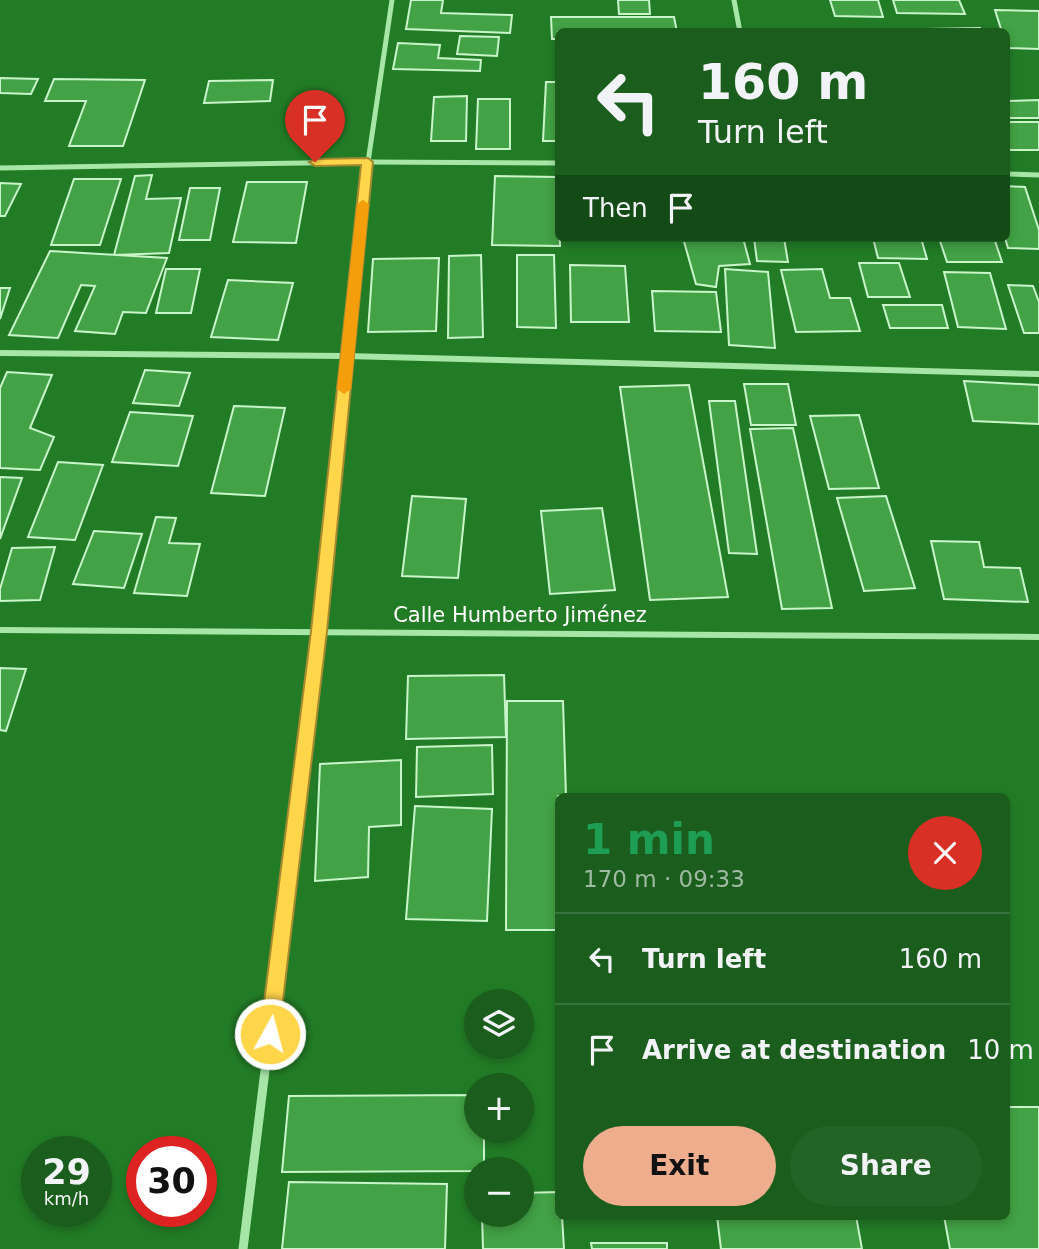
<!DOCTYPE html>
<html lang="en">
<head>
<meta charset="utf-8">
<style>
  :root { --surface:#1a5d1c; --page:#236325; --text:#f1f3f6; --muted:#9fbaa3; --line:#38723b; --accent:#eead8d }
  body { margin:0; font-family:"DejaVu Sans",sans-serif; background:var(--page); color:var(--text); height:100vh; display:flex; flex-direction:column; font-size:26px; white-space:nowrap }
  * { box-sizing:border-box; margin:0 }
  p { font-size:23px; color:var(--muted) }
  .icon { flex:none; width:38px; height:38px; fill:none; stroke:currentColor; stroke-width:2; stroke-linecap:round; stroke-linejoin:round }
  .map { position:relative; flex:1; overflow:hidden }
  .panel { position:absolute; left:555px; top:793px; width:455px; height:427px; display:flex; flex-direction:column; background:var(--surface); border-radius:10px; box-shadow:0 4px 10px #0003 }
  .panel>* { flex:none }
  .banner { position:absolute; left:555px; top:28px; width:455px; height:214px; border-radius:10px; box-shadow:0 4px 10px #0003; background:#1a5d1c; color:var(--text); overflow:hidden }
  .tools { position:absolute; left:464px; top:989px; display:grid; gap:14px }
  .tools a { display:grid; place-items:center; width:70px; height:70px; border-radius:50%; background:var(--surface); box-shadow:0 4px 10px #0003; font-size:35px }
  .speed { position:absolute; left:21px; top:1136px; display:flex; gap:14px; font-size:35px; font-weight:700; text-align:center }
  .speed>* { display:grid; place-content:center; width:91px; height:91px; border-radius:50%; background:var(--surface); box-shadow:0 4px 10px #0003; line-height:1 }
  .speed small { font-size:18px; font-weight:400 }
  .speed .limit { border:10px solid #d22; background:#fff; color:#111 }
  .pin { position:absolute; display:grid; place-items:center; width:60px; height:60px; color:#fff; margin:-72px -30px; border-radius:50% 50% 50% 0; rotate:-45deg; box-shadow:0 0 7px #0007 }
  .pin .icon { rotate:45deg }
  .me { position:absolute; width:77px; margin:-38px; rotate:7deg; stroke-linejoin:round; filter:drop-shadow(0 0 5px #0008) }
  .turn { display:flex; align-items:center; gap:24px; height:147px; padding:0 28px; font-size:32px }
  .turn .icon { width:91px; height:91px; stroke-width:2.5 }
  .turn b { display:block; font-size:49px; line-height:60px }
  .then { display:flex; align-items:center; height:66px; padding:0 28px; background:#0003; gap:14px; font-size:26px }
  .round { display:grid; place-items:center; flex:none; width:74px; height:74px; border-radius:37px; background:var(--page) }
  .headline { display:flex; align-items:center; justify-content:space-between; height:119px; padding:0 28px }
  h1 { font-size:42px; font-weight:700; line-height:52px; color:#1e9e55 }
  .action { display:flex; gap:14px; margin-top:auto; padding:14px 28px }
  .action a { flex:1; height:80px; border-radius:42px; background:var(--accent); color:#111; font-size:28px; font-weight:700; line-height:80px; text-align:center }
  .action a+a { background:var(--page); color:var(--text) }
  ul { padding:0; list-style:none }
  li { display:flex; align-items:center; gap:21px; height:91px; padding:0 28px; border-top:2px solid var(--line) }
  li div { flex:1 }
  li b { display:block; font-size:26px }
  li em { font-style:normal }
  .map>svg:first-child { display:block }
  .building { fill:#42a245; stroke:#c9f5ca; stroke-width:2 }
  .lines { fill:none; stroke-linecap:round; stroke-linejoin:round }
  .minor-far2 { stroke:#a6e6a7; stroke-width:5 }
  .minor-far1 { stroke:#a6e6a7; stroke-width:6 }
  .minor { stroke:#a6e6a7; stroke-width:9 }
  .route { fill:#ffd54a; stroke:#a68a30; stroke-width:2 }
  .slow { fill:#f59e0b }
  .labels { text-anchor:middle; dominant-baseline:central; stroke-width:7; stroke-linejoin:round; paint-order:stroke }
  .street-label { font-size:21px; fill:#fff; stroke:#227c26 }
</style>
</head>
<body>
<div class="map">
<svg width="1039" height="1249" viewBox="0 0 1039 1249">
  <rect width="100%" height="100%" fill="#227c26"/>
  <g class="building">
    <polygon points="411,0 443,0 441,13 512,15 510,33 406,29"/>
    <polygon points="618,0 649,0 650,14 619,14"/>
    <polygon points="830,0 878,0 883,17 835,16"/>
    <polygon points="893,0 959,0 965,14 897,13"/>
    <polygon points="995,10 1039,11 1039,49 1009,48 1006,32 1002,32"/>
    <polygon points="551,17 674,17 677,32 558,32 558,39 552,39"/>
    <polygon points="980,28 982,32 927,32 926,29"/>
    <polygon points="460,36 499,37 497,56 457,54"/>
    <polygon points="398,43 440,45 438,58 481,60 480,71 393,69"/>
    <polygon points="0,78 38,79 31,94 0,93"/>
    <polygon points="54,79 145,80 123,146 69,146 86,101 45,101"/>
    <polygon points="273,80 270,101 204,103 209,81"/>
    <polygon points="546,82 558,82 558,141 543,141"/>
    <polygon points="467,96 466,141 431,141 434,97"/>
    <polygon points="478,99 510,99 510,149 476,149"/>
    <polygon points="1039,100 1039,118 1006,118 1006,101"/>
    <rect x="1006" y="122" width="33" height="28"/>
    <polygon points="152,175 146,199 181,198 169,253 114,255 135,176"/>
    <polygon points="495,176 558,177 560,246 492,245"/>
    <polygon points="74,179 121,179 100,245 51,245"/>
    <polygon points="247,182 307,182 296,243 233,242"/>
    <polygon points="0,183 21,184 5,216 0,216"/>
    <polygon points="1006,186 1025,187 1039,230 1039,249 1008,248 1005,238"/>
    <polygon points="190,188 220,188 210,240 179,240"/>
    <polygon points="683,238 743,238 750,264 719,266 716,287 696,284"/>
    <polygon points="754,238 784,238 788,262 757,261"/>
    <polygon points="873,238 921,238 927,259 878,258"/>
    <polygon points="939,238 994,238 1002,262 947,262"/>
    <polygon points="50,251 167,258 146,313 123,312 115,334 75,331 95,286 81,285 58,338 9,335"/>
    <polygon points="481,255 483,337 448,338 449,256"/>
    <polygon points="517,255 554,255 556,328 517,327"/>
    <polygon points="439,258 436,331 368,332 373,259"/>
    <polygon points="859,263 899,263 910,297 868,297"/>
    <polygon points="570,265 625,266 629,322 571,322"/>
    <polygon points="166,269 200,269 191,313 156,313"/>
    <polygon points="725,269 768,272 775,348 729,345"/>
    <polygon points="822,269 830,298 850,298 860,331 796,332 781,270"/>
    <polygon points="944,272 990,273 1006,329 958,327"/>
    <polygon points="228,280 293,283 278,340 211,337"/>
    <polygon points="1008,285 1033,286 1039,302 1039,333 1024,333"/>
    <polygon points="0,288 10,288 0,319"/>
    <polygon points="652,291 716,292 721,332 655,331"/>
    <polygon points="883,305 942,305 948,328 890,328"/>
    <polygon points="145,370 190,373 179,406 133,403"/>
    <polygon points="7,372 52,375 30,428 54,437 40,470 0,468 0,388"/>
    <polygon points="964,381 1039,385 1039,424 973,421"/>
    <polygon points="744,384 788,384 796,425 751,425"/>
    <polygon points="689,385 728,597 650,600 620,387"/>
    <polygon points="709,401 735,401 757,554 729,553"/>
    <polygon points="234,406 285,408 265,496 211,493"/>
    <polygon points="130,412 193,416 178,466 112,462"/>
    <polygon points="859,415 879,488 829,489 810,416"/>
    <polygon points="793,428 832,608 782,609 750,429"/>
    <polygon points="58,462 103,465 75,540 28,537"/>
    <polygon points="0,477 22,478 0,539"/>
    <polygon points="412,496 466,499 458,578 402,576"/>
    <polygon points="886,496 915,588 864,591 837,498"/>
    <polygon points="602,508 615,590 550,594 541,511"/>
    <polygon points="156,517 176,518 169,543 200,544 187,596 134,593"/>
    <polygon points="94,531 142,534 124,588 73,584"/>
    <polygon points="931,541 979,542 984,567 1020,568 1028,602 944,599"/>
    <polygon points="55,547 40,600 0,601 0,589 12,548"/>
    <polygon points="0,668 26,669 6,731 0,730"/>
    <polygon points="504,675 506,737 406,739 408,676"/>
    <polygon points="507,701 563,701 566,796 558,796 558,930 506,930"/>
    <polygon points="492,745 493,794 416,797 417,747"/>
    <polygon points="401,760 401,825 369,827 368,877 315,881 320,764"/>
    <polygon points="415,806 492,809 487,921 406,919"/>
    <polygon points="476,1095 476,1130 484,1130 484,1169 476,1169 476,1171 282,1172 289,1096"/>
    <polygon points="1006,1107 1039,1107 1039,1249 950,1249 944,1216 1006,1216"/>
    <polygon points="289,1182 447,1184 445,1249 282,1249"/>
    <polygon points="558,1192 558,1216 562,1216 564,1249 483,1249 482,1214 522,1214 522,1193"/>
    <polygon points="717,1216 856,1216 862,1249 721,1249"/>
    <polygon points="591,1243 667,1243 667,1249 592,1249"/>
  </g>
  <g class="lines">
    <g class="minor-far2">
      <polyline points="734,0 740,32"/>
      <polyline points="0,168 368,162 558,163"/>
      <polyline points="1006,174 1039,175"/>
      <polyline points="352,316 368,162 392,0"/>
    </g>
    <g class="minor-far1">
      <polyline points="0,353 347,356 1039,374"/>
      <polyline points="0,630 1039,637"/>
      <polyline points="308,723 352,314"/>
    </g>
    <polyline class="minor" points="243,1249 308,722"/>
  </g>
  <polygon class="route" points="368,158 373,162 327,631 279,1034 276,1041 270,1044 263,1041 260,1034 311,631 361,165 315,166 309,162 315,159"/>
  <polygon class="slow" points="363,200 369,204 351,389 344,394 337,389 357,204"/>
  <g class="labels">
    <g class="street-label">
      <text x="520" y="615">Calle Humberto Jiménez</text>
    </g>
  </g>
</svg>
<div class="tools">
<a><svg class="icon" aria-label="layers" viewBox="0 0 24 24"><path d="M12 4l9 5-9 5-9-5zM3 14l9 5 9-5"/></svg></a>
<a>+</a>
<a>−</a>
</div>
<div class="speed"><div>29<small>km/h</small></div><div class="limit">30</div></div>
<div class="pin" style="left:315px;top:162px;background:#d93025"><svg class="icon" aria-label="arrive" viewBox="0 0 24 24"><path d="M6 21V4h12l-3 4 3 4H6"/></svg></div>
<svg class="me" style="left:270px;top:1034px" viewBox="-20 -20 40 40"><circle r="17" fill="#ffd54a" stroke="#fff" stroke-width="3"/><path d="M0-11L8 9 0 5-8 9z" fill="#fff"/></svg>
<div class="banner">
<div class="turn"><svg class="icon" aria-label="left" viewBox="0 0 24 24"><path d="M17 20v-9H6M10 6l-5 5 5 5"/></svg><div><b>160 m</b>Turn left</div></div>
<div class="then">Then<svg class="icon" aria-label="arrive" viewBox="0 0 24 24"><path d="M6 21V4h12l-3 4 3 4H6"/></svg></div>
</div>
<section class="panel">
<div class="headline"><div><h1>1 min</h1><p>170 m · 09:33</p></div><a class="round" style="background:#d93025;color:#fff"><svg class="icon" aria-label="close" viewBox="0 0 24 24"><path d="M6 6l12 12M18 6L6 18"/></svg></a></div>
<ul>
<li><svg class="icon" aria-label="left" viewBox="0 0 24 24"><path d="M17 20v-9H6M10 6l-5 5 5 5"/></svg><div><b>Turn left</b></div><em>160 m</em></li>
<li><svg class="icon" aria-label="arrive" viewBox="0 0 24 24"><path d="M6 21V4h12l-3 4 3 4H6"/></svg><div><b>Arrive at destination</b></div><em>10 m</em></li>
</ul>
<div class="action"><a>Exit</a><a>Share</a></div>
</section>
</div>
</body>
</html>
